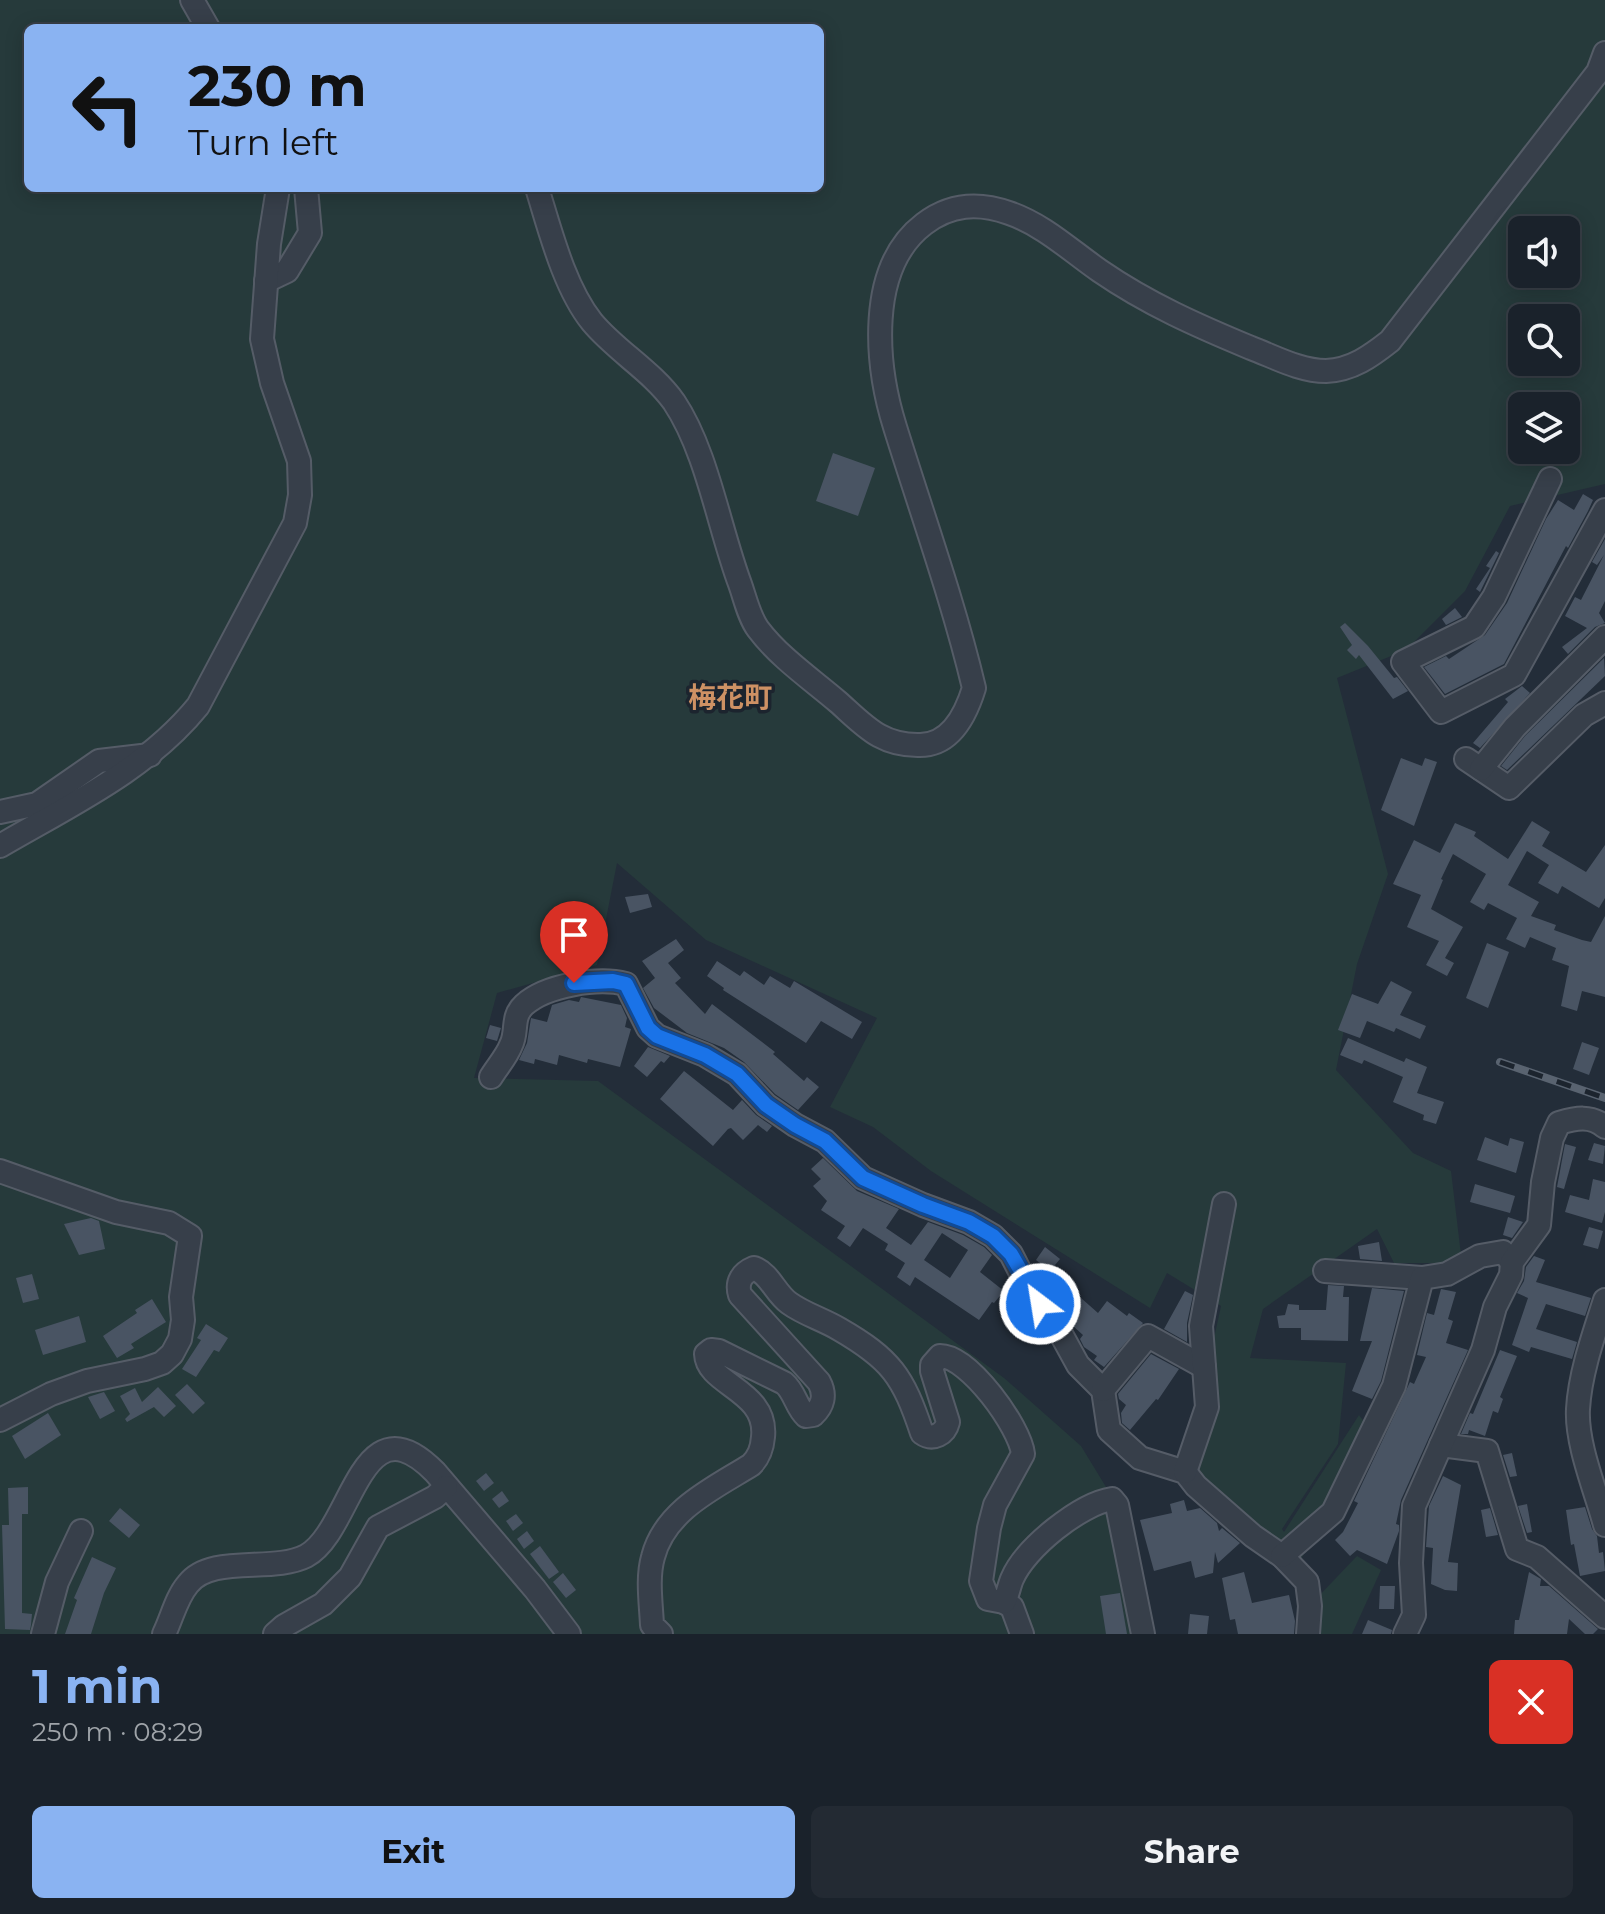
<!DOCTYPE html>
<html lang="en">
<head>
<meta charset="utf-8">
<style>
  :root { --surface:#1a222b; --page:#232a33; --text:#f1f3f6; --muted:#9fa4a9; --line:#383f47; --accent:#8ab3f2 }
  body { margin:0; font-family:Montserrat,"Noto Sans JP",sans-serif; background:var(--page); color:var(--text); height:100vh; display:flex; flex-direction:column; font-size:30px; white-space:nowrap }
  * { box-sizing:border-box; margin:0 }
  p { font-size:26px; color:var(--muted) }
  .icon { flex:none; width:44px; height:44px; fill:none; stroke:currentColor; stroke-width:2; stroke-linecap:round; stroke-linejoin:round }
  .map { position:relative; height:1634px; overflow:hidden }
  .side { display:flex; flex-direction:column; background:var(--surface); flex:1 }
  .side>* { flex:none }
  .hud { position:absolute; left:24px; top:24px; width:800px; height:168px; border-radius:12px; box-shadow:0 4px 20px #0003,0 0 0 2px var(--line); background:#8ab3f2; color:#111; overflow:hidden }
  .buttons { position:absolute; left:1508px; top:216px; display:grid; gap:16px }
  .buttons a { display:grid; place-items:center; width:72px; height:72px; border-radius:12px; background:var(--surface); box-shadow:0 4px 20px #0003,0 0 0 2px var(--line); font-size:40px }
  .pin { position:absolute; display:grid; place-items:center; width:68px; height:68px; color:#fff; margin:-82px -34px; border-radius:50% 50% 50% 0; rotate:-45deg; box-shadow:0 0 8px #0007 }
  .pin .icon { rotate:45deg }
  .me { position:absolute; width:88px; margin:-44px; rotate:329deg; stroke-linejoin:round; filter:drop-shadow(0 0 6px #0008) }
  .turn { display:flex; align-items:center; gap:28px; height:168px; padding:0 32px; font-size:36px }
  .turn .icon { width:104px; height:104px; stroke-width:2.5 }
  .turn b { display:block; font-size:56px; line-height:68px }
  .round { display:grid; place-items:center; flex:none; width:84px; height:84px; border-radius:12px; background:var(--page) }
  .summary { display:flex; align-items:center; justify-content:space-between; height:136px; padding:0 32px }
  h1 { font-size:48px; font-weight:700; line-height:60px; color:var(--accent) }
  .cta { display:flex; gap:16px; margin-top:auto; padding:16px 32px }
  .cta a { flex:1; height:92px; border-radius:12px; background:var(--accent); color:#111; font-size:32px; font-weight:700; line-height:92px; text-align:center }
  .cta a+a { background:var(--page); color:var(--text) }
  .map>svg:first-child { display:block }
  .green { fill:#263a3b; fill-rule:evenodd }
  .building { fill:#495463; fill-rule:evenodd }
  .lines { fill:none; stroke-linecap:round; stroke-linejoin:round }
  .minor-casing { stroke:#555c67; stroke-width:26 }
  .minor { stroke:#373f4a; stroke-width:22 }
  .rail-casing { stroke:#596370; stroke-width:8 }
  .rail { stroke:#1c242e; stroke-width:5; stroke-dasharray:15; stroke-linecap:butt }
  .route-casing { stroke:#114b97; stroke-width:20 }
  .route { stroke:#1a73e8; stroke-width:14 }
  .labels { text-anchor:middle; dominant-baseline:central; stroke-width:7; stroke-linejoin:round; paint-order:stroke }
  .quarter-label { font-size:28px; font-weight:bold; fill:#ce9164; stroke:#1c242e }
</style>
</head>
<body>
<div class="map">
<svg width="1605" height="1634" viewBox="0 0 1605 1634">
  <rect width="100%" height="100%" fill="#232d39"/>
  <g class="green">
    <path d="M0 0H1605V484L1510 506 1465 591 1406 650 1337 678 1388 874 1357 964 1336 1070 1413 1153 1451 1171 1462 1263H1394L1377 1229 1263 1309 1250 1358 1346 1363 1338 1444 1282 1529 1284 1532 1359 1415 1371 1431 1300 1561 1185 1472 1221 1306 1167 1273 1150 1308 931 1171 873 1127 830 1107 877 1018 706 940 617 863 597 965 497 993 474 1078 598 1081 1004 1378 1081 1446 1117 1505 1140 1634H0ZM28 28H820V188H28ZM1522 230H1566V274H1522ZM1522 318H1566V362H1522ZM1522 406H1566V450H1522Z"/>
    <polygon points="1357,1556 1381,1570 1352,1634 1308,1634 1316,1599"/>
  </g>
  <g class="building">
    <polygon points="833,453 875,468 858,516 816,501"/>
    <polygon points="1583,494 1593,500 1588,511 1568,548 1566,546 1504,664 1445,694 1424,667 1446,656 1449,659 1485,635 1507,603 1546,519 1558,500 1574,510"/>
    <polygon points="1605,539 1605,601 1599,613 1605,623 1595,627 1568,654 1562,647 1587,628 1565,616 1575,597 1581,600 1604,555 1597,565 1592,562"/>
    <polygon points="1496,551 1499,553 1480,592 1476,589 1490,568 1486,566"/>
    <polygon points="1455,608 1462,617 1446,625 1442,619"/>
    <polygon points="1345,623 1368,646 1394,678 1397,677 1408,691 1393,699 1359,655 1356,659 1347,650 1352,645 1340,627"/>
    <polygon points="1604,658 1605,676 1507,770 1501,766 1525,736"/>
    <polygon points="1522,686 1530,693 1480,748 1473,743 1508,702 1505,699"/>
    <polygon points="1401,758 1422,766 1425,758 1437,762 1414,826 1381,810"/>
    <polygon points="1532,821 1550,832 1542,846 1586,872 1605,845 1605,898 1599,908 1562,886 1558,894 1538,883 1549,865 1527,851 1508,885 1539,902 1531,916 1556,925 1554,930 1582,940 1591,942 1605,916 1605,997 1582,991 1577,1011 1561,1006 1569,966 1552,960 1556,948 1530,937 1525,948 1506,939 1517,918 1488,903 1484,910 1470,902 1486,874 1453,854 1441,879 1443,880 1431,909 1463,927 1445,958 1454,963 1447,976 1426,965 1439,941 1407,927 1421,895 1393,884 1414,840 1440,853 1455,823 1476,832 1474,836 1508,859"/>
    <polygon points="648,894 652,907 630,913 625,897"/>
    <polygon points="676,939 684,950 668,963 681,978 675,983 705,1014 712,1004 775,1052 773,1054 804,1081 807,1077 819,1087 798,1110 775,1094 744,1062 724,1048 687,1033 654,1008 643,988 655,978 642,961"/>
    <polygon points="1487,943 1509,952 1488,1008 1466,998"/>
    <polygon points="717,961 740,976 744,971 764,985 770,976 790,988 794,981 862,1022 852,1039 821,1021 806,1043 723,990 724,988 707,976"/>
    <polygon points="1391,981 1412,992 1400,1015 1426,1026 1420,1039 1396,1028 1394,1032 1367,1021 1360,1038 1338,1030 1352,994 1378,1004"/>
    <polygon points="581,997 621,1005 627,1018 625,1027 631,1029 620,1067 588,1059 587,1063 559,1055 557,1065 535,1059 534,1064 519,1060 527,1043 531,1018 547,1022 552,1005 569,1000 579,1002"/>
    <polygon points="490,1025 501,1028 497,1041 486,1038"/>
    <polygon points="1348,1038 1404,1062 1406,1058 1427,1067 1417,1093 1444,1102 1436,1124 1423,1120 1424,1115 1393,1102 1403,1077 1364,1060 1362,1064 1340,1055"/>
    <polygon points="1582,1042 1599,1048 1589,1075 1573,1069"/>
    <polygon points="648,1047 670,1056 664,1063 661,1061 647,1077 634,1066"/>
    <polygon points="684,1071 733,1110 742,1100 756,1115 772,1126 767,1132 758,1125 743,1140 731,1128 728,1129 713,1146 660,1099"/>
    <polygon points="1485,1137 1508,1146 1510,1138 1524,1142 1516,1173 1477,1160"/>
    <polygon points="1594,1143 1605,1146 1603,1164 1588,1160"/>
    <polygon points="1565,1144 1576,1147 1564,1189 1557,1187"/>
    <path d="M823 1158 857 1191 899 1209 886 1228 911 1245 928 1222 963 1235 984 1247 992 1255 980 1272 1004 1291 994 1303 992 1302 979 1320 915 1277 910 1286 897 1277 905 1263 885 1250 888 1244 863 1228 850 1247 837 1238 845 1226 821 1210 827 1201 813 1186 821 1179 811 1169ZM942 1233 968 1250 950 1278 924 1260Z"/>
    <polygon points="1593,1179 1605,1182 1605,1212 1602,1223 1565,1212 1570,1195 1589,1200"/>
    <polygon points="1475,1184 1515,1196 1510,1213 1470,1202"/>
    <polygon points="1508,1217 1523,1222 1512,1238 1503,1235"/>
    <polygon points="91,1218 99,1221 105,1249 79,1255 64,1224"/>
    <polygon points="1589,1227 1603,1231 1598,1249 1583,1245"/>
    <polygon points="1379,1242 1382,1261 1360,1259 1358,1246"/>
    <polygon points="1045,1247 1060,1259 1050,1271 1036,1260"/>
    <polygon points="1534,1256 1545,1260 1536,1282 1591,1298 1585,1316 1546,1304 1536,1329 1577,1342 1572,1359 1531,1347 1529,1352 1512,1345 1528,1298 1517,1293 1524,1281 1526,1267"/>
    <polygon points="32,1274 39,1299 23,1303 16,1278"/>
    <polygon points="1048,1281 1076,1304 1081,1298 1098,1313 1107,1301 1127,1316 1129,1313 1143,1323 1104,1367 1094,1360 1097,1356 1084,1347 1080,1339 1083,1335 1073,1326 1045,1285"/>
    <polygon points="1328,1285 1344,1286 1343,1297 1349,1297 1348,1341 1301,1340 1301,1328 1279,1328 1277,1316 1285,1315 1288,1304 1299,1305 1299,1310 1326,1310"/>
    <polygon points="1372,1288 1404,1291 1381,1381 1372,1399 1352,1391 1372,1341 1360,1341"/>
    <polygon points="1441,1289 1456,1292 1448,1319 1453,1321 1446,1343 1468,1350 1401,1500 1396,1524 1399,1525 1399,1531 1387,1564 1357,1550 1350,1556 1335,1540 1343,1532 1358,1503 1354,1501 1410,1382 1414,1384 1426,1357 1417,1355 1427,1313 1434,1315"/>
    <polygon points="1185,1291 1193,1295 1187,1323 1187,1342 1164,1329"/>
    <polygon points="152,1299 166,1322 131,1344 134,1348 117,1358 103,1336 137,1313 135,1310"/>
    <polygon points="79,1316 86,1342 43,1355 35,1330"/>
    <polygon points="206,1324 228,1338 219,1352 214,1350 196,1377 182,1369 201,1340 197,1338"/>
    <polygon points="1500,1350 1517,1356 1500,1397 1503,1399 1498,1413 1493,1411 1485,1436 1469,1430 1468,1434 1461,1434 1470,1413 1473,1414"/>
    <polygon points="1151,1354 1179,1369 1158,1400 1156,1399 1130,1430 1122,1423 1121,1413 1126,1405 1119,1399 1118,1394"/>
    <polygon points="187,1384 205,1403 193,1414 175,1395"/>
    <polygon points="158,1387 176,1406 164,1417 154,1407 127,1422 125,1419 130,1414 120,1396 135,1388 142,1402"/>
    <polygon points="104,1392 115,1411 100,1419 88,1397"/>
    <polygon points="48,1413 61,1435 25,1459 12,1436"/>
    <polygon points="1512,1453 1517,1476 1510,1477 1503,1455"/>
    <polygon points="486,1473 494,1483 484,1491 476,1481"/>
    <polygon points="1443,1476 1461,1485 1448,1562 1458,1563 1457,1591 1445,1590 1431,1584 1433,1548 1426,1547 1429,1506"/>
    <polygon points="28,1487 28,1514 22,1514 22,1613 32,1614 31,1625 30,1630 5,1629 2,1525 9,1525 8,1488"/>
    <polygon points="502,1491 509,1501 499,1508 492,1499"/>
    <polygon points="1184,1500 1187,1511 1200,1508 1217,1523 1219,1531 1222,1528 1240,1543 1218,1563 1215,1552 1213,1573 1195,1578 1191,1561 1154,1571 1140,1520 1172,1513 1170,1504"/>
    <polygon points="1527,1504 1532,1532 1527,1533 1518,1506"/>
    <polygon points="1585,1507 1592,1529 1597,1536 1599,1553 1603,1552 1605,1571 1580,1576 1574,1544 1571,1545 1566,1510"/>
    <polygon points="120,1508 140,1525 129,1538 109,1521"/>
    <polygon points="1490,1508 1498,1535 1486,1537 1481,1510"/>
    <polygon points="516,1514 523,1523 513,1531 506,1521"/>
    <polygon points="527,1531 534,1541 524,1549 517,1539"/>
    <polygon points="540,1546 559,1572 549,1579 530,1554"/>
    <polygon points="92,1557 116,1568 104,1593 91,1634 65,1634 77,1600 74,1598"/>
    <polygon points="1244,1572 1252,1603 1289,1595 1295,1621 1294,1634 1238,1634 1235,1619 1230,1620 1222,1578"/>
    <polygon points="1529,1572 1541,1579 1540,1586 1549,1586 1598,1629 1593,1634 1585,1634 1569,1619 1567,1634 1514,1634 1515,1620 1519,1620"/>
    <polygon points="563,1573 576,1590 566,1598 553,1582"/>
    <polygon points="1380,1586 1395,1586 1394,1609 1379,1609"/>
    <polygon points="1120,1593 1127,1634 1106,1634 1100,1596"/>
    <polygon points="1190,1614 1209,1616 1207,1634 1188,1634"/>
    <polygon points="1368,1620 1392,1630 1391,1634 1362,1634"/>
  </g>
  <g class="lines">
    <g class="minor-casing">
      <g id="minor">
        <polyline points="192,0 208,28"/>
        <path d="M537 188C550 230 564 287 592 322 616 351 652 371 674 402 707 451 719 528 740 584 745 598 749 617 758 629 779 657 811 679 838 702 865 726 881 746 920 745 951 745 966 714 974 688 953 600 922 514 895 427 876 366 866 268 924 224 950 204 978 202 1009 213 1044 225 1071 251 1100 271 1148 304 1198 326 1251 348 1275 357 1300 371 1326 371 1352 370 1371 356 1390 341L1598 72 1605 53"/>
        <polyline points="266,281 287,271 310,233 306,188"/>
        <polyline points="1550,479 1494,597 1474,627 1403,662 1441,712 1514,675 1605,510"/>
        <polyline points="1466,759 1509,788 1584,715 1605,703"/>
        <polyline points="1481,769 1515,727 1605,637"/>
        <polyline points="0,812 37,804 99,761 150,755"/>
        <path d="M0 846C70 805 146 770 198 706L295 523 300 495 299 461 272 383 262 339 269 244 278 188"/>
        <path d="M491 1077C497 1067 507 1056 511 1045 518 1032 511 1017 524 1005 546 985 598 977 626 984L648 1028 657 1036 705 1055 737 1074 766 1105 795 1125 825 1141 863 1178 923 1205 969 1222 993 1236 1011 1254 1027 1285 1055 1323 1078 1365 1103 1390 1109 1430 1140 1458 1185 1472 1196 1486 1253 1536 1282 1556 1307 1582 1310 1606 1308 1634"/>
        <polyline points="0,1171 116,1212 169,1223 190,1236 181,1297 183,1320 180,1339 172,1354 162,1363 145,1369 87,1381 51,1394 0,1420"/>
        <polyline points="1325,1271 1422,1278"/>
        <path d="M1605 1300C1594 1334 1580 1373 1578 1409 1576 1444 1596 1491 1605 1525"/>
        <polyline points="1103,1390 1148,1336 1204,1367"/>
        <polyline points="1441,1445 1487,1451 1517,1549 1537,1557 1605,1617"/>
        <polyline points="1185,1472 1207,1407 1201,1326 1224,1204"/>
        <polyline points="1282,1556 1333,1512 1394,1386 1422,1278 1447,1274 1480,1256 1503,1252 1512,1262"/>
        <polyline points="1004,1602 1012,1607 1022,1634"/>
        <polyline points="43,1634 57,1582 81,1531"/>
        <path d="M164 1634C172 1618 176 1598 188 1584 211 1554 273 1573 306 1556 353 1531 360 1396 435 1472L535 1589 569 1634"/>
        <polyline points="275,1634 284,1626 323,1604 350,1577 378,1527 435,1497 446,1487"/>
        <path d="M661 1634 652 1625C651 1603 647 1578 653 1557 665 1510 714 1488 751 1465 759 1457 762 1449 763 1437 768 1390 707 1385 706 1354L711 1350 719 1351 784 1383C795 1392 796 1407 806 1416L813 1415C823 1406 826 1395 819 1382L740 1295C736 1282 742 1273 754 1268 770 1274 775 1293 789 1303 804 1314 822 1319 839 1329 891 1359 903 1376 922 1433 933 1441 945 1434 948 1422L932 1371V1365L940 1356C969 1356 1020 1427 1023 1454L995 1505 989 1528 981 1581 988 1599 1004 1602C1008 1594 1009 1586 1012 1579 1025 1548 1080 1504 1112 1499L1117 1505 1143 1634"/>
        <path d="M1405 1634 1414 1615 1411 1563 1414 1506 1483 1350 1495 1307 1511 1275 1512 1262 1539 1225 1543 1182 1552 1138 1559 1123C1576 1118 1591 1115 1605 1127"/>
      </g>
    </g>
    <use href="#minor" class="minor"/>
    <g class="rail-casing">
      <polyline id="rail" points="1500,1062 1605,1098"/>
    </g>
    <use href="#rail" class="rail"/>
  </g>
  <g class="lines">
    <g class="route-casing">
      <polyline id="route" points="574,983 613,981 626,984 648,1028 657,1036 705,1055 737,1074 766,1105 795,1125 825,1141 863,1178 923,1205 969,1222 993,1236 1011,1254 1040,1304"/>
    </g>
    <use href="#route" class="route"/>
  </g>
  <g class="labels">
    <g class="quarter-label">
      <text x="730" y="697">梅花町</text>
    </g>
  </g>
</svg>
<div class="buttons">
<a><svg class="icon" aria-label="sound" viewBox="0 0 24 24"><path d="M4 9h4l5-4v14l-5-4H4zM17 9q2 3 0 6"/></svg></a>
<a><svg class="icon" aria-label="search" viewBox="0 0 24 24"><circle cx="10" cy="10" r="6"/><path d="M15 15l6 6"/></svg></a>
<a><svg class="icon" aria-label="layers" viewBox="0 0 24 24"><path d="M12 4l9 5-9 5-9-5zM3 14l9 5 9-5"/></svg></a>
</div>
<div class="pin" style="left:574px;top:983px;background:#d93025"><svg class="icon" aria-label="arrive" viewBox="0 0 24 24"><path d="M6 21V4h12l-3 4 3 4H6"/></svg></div>
<svg class="me" style="left:1040px;top:1304px" viewBox="-20 -20 40 40"><circle r="17" fill="#1a73e8" stroke="#fff" stroke-width="3"/><path d="M0-11L8 9 0 5-8 9z" fill="#fff"/></svg>
<div class="hud">
<div class="turn"><svg class="icon" aria-label="left" viewBox="0 0 24 24"><path d="M17 20v-9H6M10 6l-5 5 5 5"/></svg><div><b>230 m</b>Turn left</div></div>
</div>
</div>
<section class="side">
<div class="summary"><div><h1>1 min</h1><p>250 m · 08:29</p></div><a class="round" style="background:#d93025;color:#fff"><svg class="icon" aria-label="close" viewBox="0 0 24 24"><path d="M6 6l12 12M18 6L6 18"/></svg></a></div>
<div class="cta"><a>Exit</a><a>Share</a></div>
</section>
</body>
</html>
